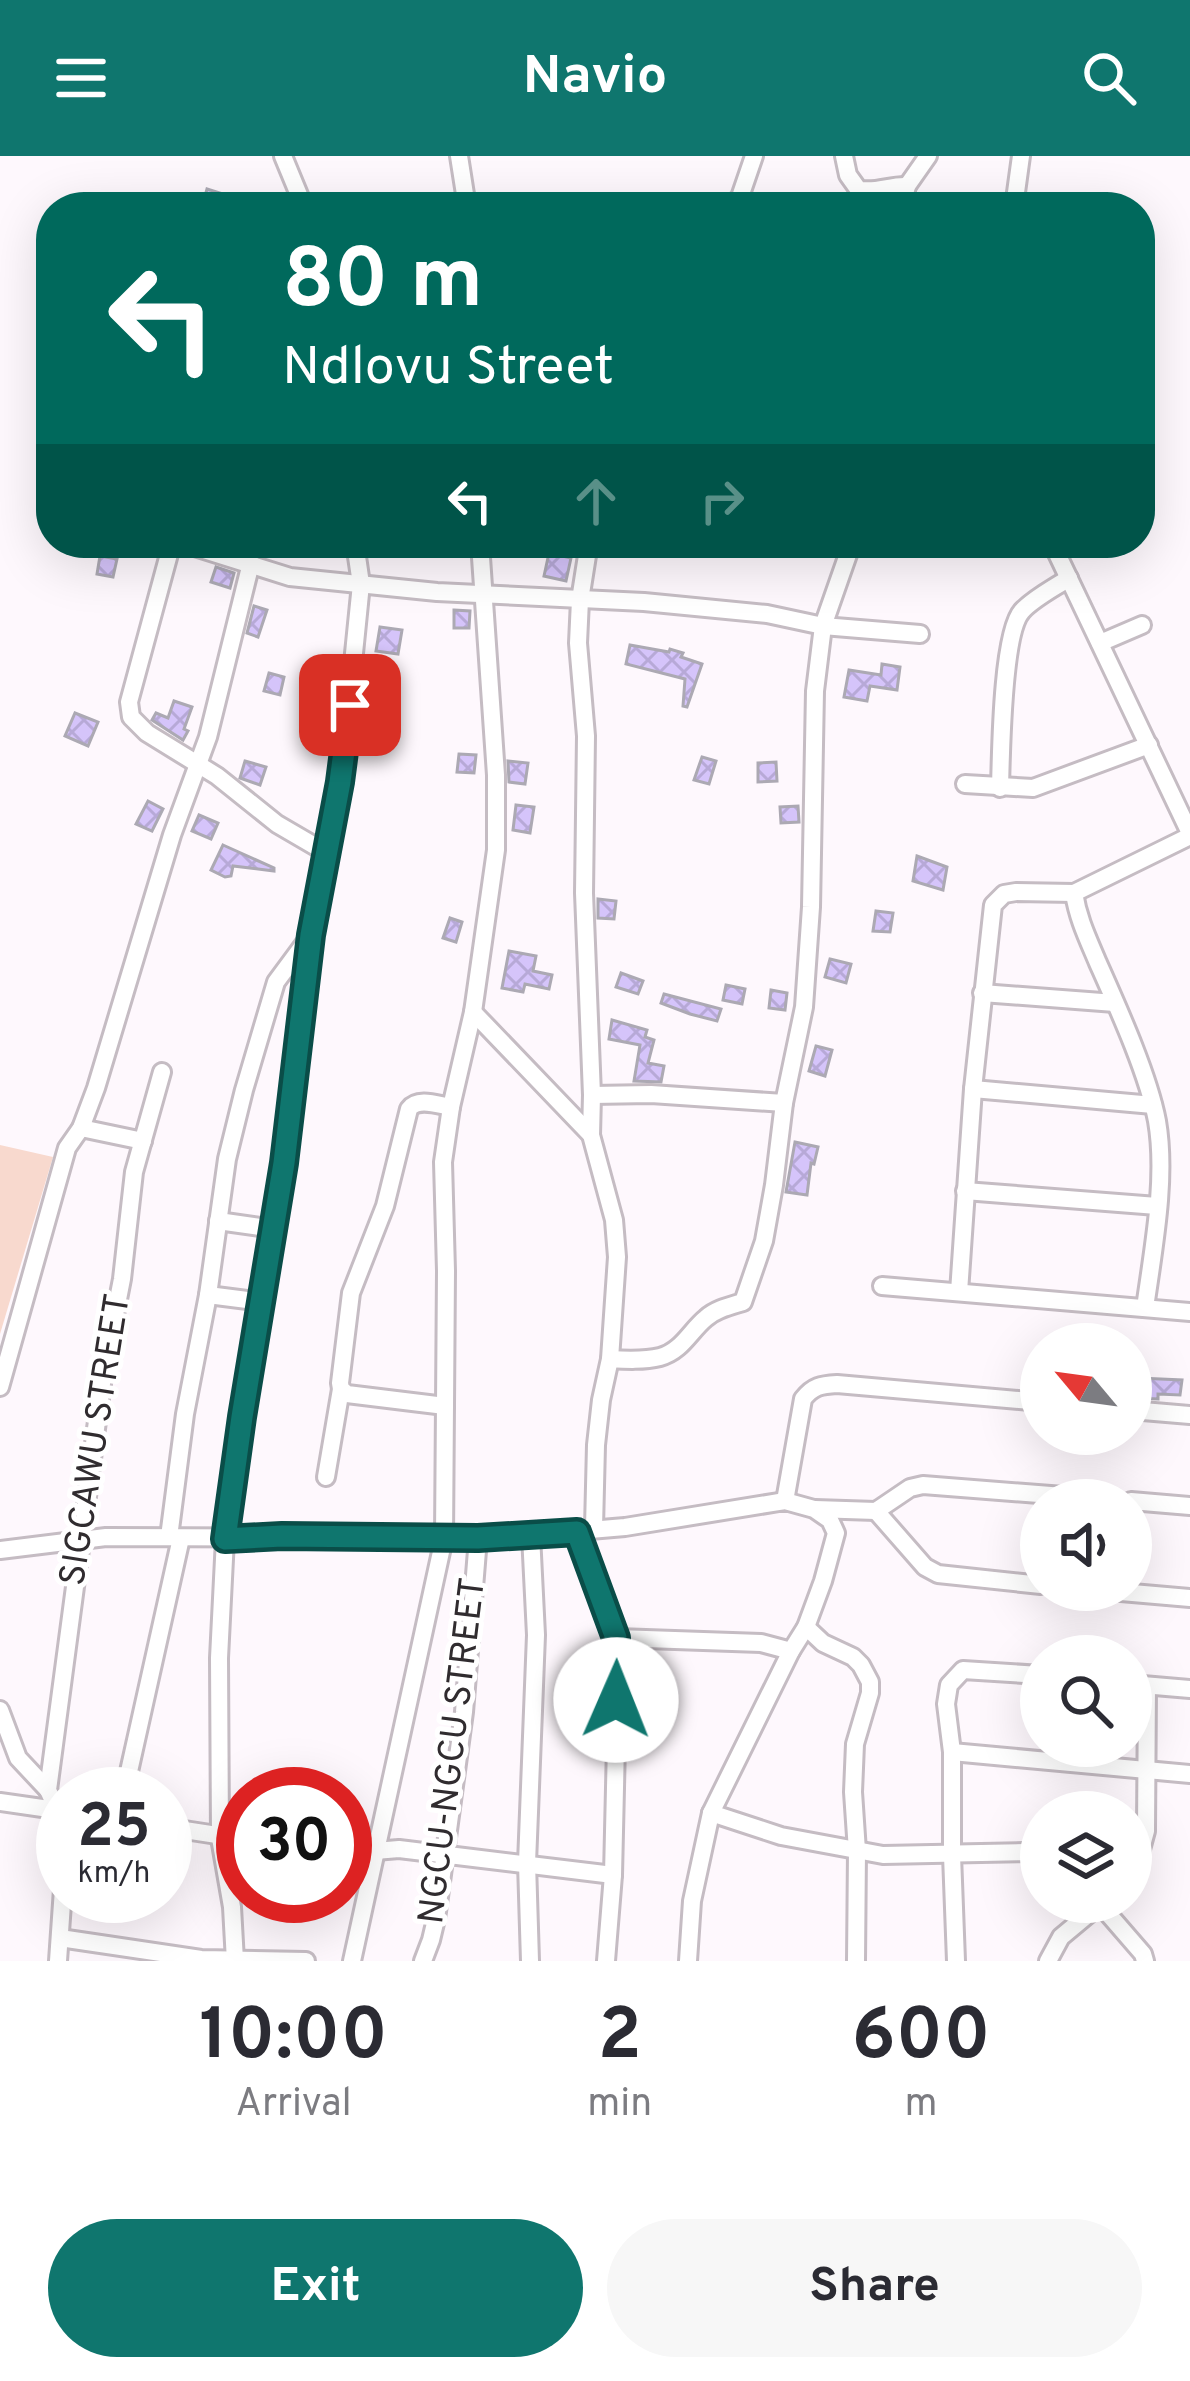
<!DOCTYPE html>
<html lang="en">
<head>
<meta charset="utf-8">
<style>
  :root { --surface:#fff; --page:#f7f7f7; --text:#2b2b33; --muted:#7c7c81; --accent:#0f766e }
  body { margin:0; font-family:Overpass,sans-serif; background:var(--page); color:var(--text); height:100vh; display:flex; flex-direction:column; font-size:45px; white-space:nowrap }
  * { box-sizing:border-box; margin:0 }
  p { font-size:39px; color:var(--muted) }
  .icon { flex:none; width:66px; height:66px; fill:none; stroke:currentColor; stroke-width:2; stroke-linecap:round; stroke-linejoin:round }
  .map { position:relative; height:1805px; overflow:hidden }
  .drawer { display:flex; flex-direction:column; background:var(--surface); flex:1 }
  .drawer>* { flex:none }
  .banner { position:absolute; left:36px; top:36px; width:1119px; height:366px; border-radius:48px; box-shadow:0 12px 48px #0002; background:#00695c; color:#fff; overflow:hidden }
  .needle { width:78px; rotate:299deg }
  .controls { position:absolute; left:1020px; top:1167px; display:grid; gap:24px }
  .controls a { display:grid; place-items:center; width:132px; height:132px; border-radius:50%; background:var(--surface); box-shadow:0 12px 48px #0002; font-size:60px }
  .speed { position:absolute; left:36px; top:1611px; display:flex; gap:24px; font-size:60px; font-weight:700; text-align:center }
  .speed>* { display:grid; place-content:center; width:156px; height:156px; border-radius:50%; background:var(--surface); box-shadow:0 12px 48px #0002; line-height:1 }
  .speed small { font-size:30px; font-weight:400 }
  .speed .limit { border:18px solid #d22; background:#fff; color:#111 }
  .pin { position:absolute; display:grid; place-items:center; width:102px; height:102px; color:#fff; margin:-51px; border-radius:24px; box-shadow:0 6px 18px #0006 }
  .me { position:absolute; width:132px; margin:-66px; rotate:1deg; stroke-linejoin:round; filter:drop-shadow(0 0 9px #0008) }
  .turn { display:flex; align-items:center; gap:42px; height:252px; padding:0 48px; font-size:54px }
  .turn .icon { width:156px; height:156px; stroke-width:2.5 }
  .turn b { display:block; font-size:84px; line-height:102px }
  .lanes { display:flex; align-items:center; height:114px; padding:0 48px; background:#0003; justify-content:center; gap:60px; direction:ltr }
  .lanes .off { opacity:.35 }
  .eta { display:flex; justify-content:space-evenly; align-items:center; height:204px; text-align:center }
  .eta b { font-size:72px; font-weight:700; line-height:84px }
  .cta { display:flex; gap:24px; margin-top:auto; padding:24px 48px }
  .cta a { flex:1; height:138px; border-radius:72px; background:var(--accent); color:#fff; font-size:48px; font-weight:700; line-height:138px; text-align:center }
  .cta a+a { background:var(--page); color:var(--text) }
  header { display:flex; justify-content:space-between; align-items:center; height:156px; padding:0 48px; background:var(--accent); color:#fff; font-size:54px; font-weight:700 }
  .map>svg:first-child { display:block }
  .green { fill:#f8d9ce }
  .building { fill:url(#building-cross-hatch); stroke:#aca9b3; stroke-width:3 }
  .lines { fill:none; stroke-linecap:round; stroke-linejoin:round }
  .minor-casing { stroke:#c5bcc3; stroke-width:22 }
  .minor { stroke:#fff; stroke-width:16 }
  .route-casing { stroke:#0a4d48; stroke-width:30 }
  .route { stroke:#0f766e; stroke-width:21 }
  .labels { text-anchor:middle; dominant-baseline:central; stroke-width:10; stroke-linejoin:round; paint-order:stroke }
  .street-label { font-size:36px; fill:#302c2f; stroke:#fff }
</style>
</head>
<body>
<header><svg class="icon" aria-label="menu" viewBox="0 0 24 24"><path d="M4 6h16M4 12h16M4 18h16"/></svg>Navio<svg class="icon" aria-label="search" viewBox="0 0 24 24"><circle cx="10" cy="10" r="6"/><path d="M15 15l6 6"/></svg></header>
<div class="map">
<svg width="1190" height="1805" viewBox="0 0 1190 1805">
  <defs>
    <pattern id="building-cross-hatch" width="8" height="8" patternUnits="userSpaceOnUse" patternTransform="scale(3)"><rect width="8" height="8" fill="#d5c4fa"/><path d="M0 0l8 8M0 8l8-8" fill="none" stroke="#b7a9d7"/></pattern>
  </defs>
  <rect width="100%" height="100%" fill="#fef8fd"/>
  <polygon class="green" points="0,989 53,1001 0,1178"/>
  <g class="building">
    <polygon points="207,33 226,39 222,51 202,51"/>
    <polygon points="549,397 571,402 566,425 544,420"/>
    <polygon points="100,400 117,403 113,421 97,418"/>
    <polygon points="216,411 234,417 230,432 211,426"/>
    <polygon points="254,450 267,454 258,481 247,477"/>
    <polygon points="454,454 470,455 469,472 454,472"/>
    <polygon points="380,471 402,474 398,498 376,495"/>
    <polygon points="630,489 669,496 670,493 683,497 681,501 702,508 687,551 683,550 685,523 626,508"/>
    <polygon points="882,508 900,511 897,534 870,530 867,545 844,541 849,514 881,519"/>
    <polygon points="269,517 284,521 280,539 264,535"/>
    <polygon points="174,545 192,551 184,573 188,575 183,584 152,564 156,557 168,562"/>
    <polygon points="362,548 384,550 383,565 361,563"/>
    <polygon points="75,557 98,566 88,590 65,580"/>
    <polygon points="459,598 476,599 474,617 457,616"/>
    <polygon points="702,601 716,605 709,628 694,624"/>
    <polygon points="245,605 266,611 260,629 240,622"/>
    <polygon points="508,605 528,607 525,628 509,626"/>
    <polygon points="776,606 777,625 758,626 758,607"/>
    <polygon points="148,645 163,653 152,675 136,668"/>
    <polygon points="516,649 534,651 530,677 513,674"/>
    <polygon points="798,650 799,666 781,667 780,651"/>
    <polygon points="199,659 218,667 211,683 192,675"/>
    <polygon points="223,689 274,712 274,715 233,710 231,720 225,721 211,714"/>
    <polygon points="917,700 947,711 943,734 913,725"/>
    <polygon points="598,743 616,745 614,763 598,762"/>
    <polygon points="876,755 893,757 890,776 873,775"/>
    <polygon points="450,762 462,766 456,786 443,782"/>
    <polygon points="509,795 536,800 533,815 552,819 549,833 525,828 523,836 502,832"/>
    <polygon points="830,803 851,808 846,827 825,821"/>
    <polygon points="621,817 643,825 638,838 616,831"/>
    <polygon points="726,829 745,833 742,848 723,844"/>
    <polygon points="771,834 787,837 785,854 769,852"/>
    <polygon points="664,838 721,853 717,865 690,858 661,847"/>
    <polygon points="612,864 647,874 645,881 654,884 648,907 664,910 661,926 634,925 640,889 609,883"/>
    <polygon points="816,890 832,894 825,920 809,915"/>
    <polygon points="795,986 818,991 814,1008 811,1007 807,1039 786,1036"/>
    <polygon points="1138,1222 1182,1224 1180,1239 1158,1238 1158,1243 1136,1242"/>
  </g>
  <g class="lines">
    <g class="minor-casing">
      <g id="minor">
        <polyline points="283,0 304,51"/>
        <polyline points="459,0 467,51"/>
        <path d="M844 0 848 19 858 33C873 38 890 29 907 30"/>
        <polyline points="730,51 740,41 754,0"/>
        <polyline points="902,51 907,30 928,0"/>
        <polyline points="1014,51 1021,0"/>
        <polyline points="172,387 129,546 131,561 147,577 217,620 277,668 325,696"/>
        <polyline points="182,387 290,421 437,436 644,446 767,458 823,470 920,478"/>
        <polyline points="589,387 580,444 578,487 586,580 584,737 592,939 591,979"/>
        <polyline points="1052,387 1190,677"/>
        <polyline points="1057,396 1078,387"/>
        <polyline points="1100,487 1142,469"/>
        <polyline points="965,628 1033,632 1149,589"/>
        <path d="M1000 632C1001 598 1002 477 1022 455 1034 442 1054 432 1069 422"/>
        <path d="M1074 737C1078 763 1088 783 1098 807 1118 852 1148 918 1157 965 1167 1023 1153 1094 1145 1152"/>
        <polyline points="982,837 1115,847"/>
        <polyline points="473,856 591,979 614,1064 617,1101 610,1203 601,1244 596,1289 594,1372"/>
        <polyline points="973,933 1153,949"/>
        <polyline points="592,939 651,938 784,947"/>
        <polyline points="81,972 143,985"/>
        <polyline points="965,1035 1157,1050"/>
        <polyline points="218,1065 275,1073"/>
        <polyline points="882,1130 1190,1156"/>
        <polyline points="959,1136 973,933 993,749 1004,738 1016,736 1074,737 1190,680"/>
        <polyline points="208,1139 263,1146"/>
        <path d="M610 1203C626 1204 644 1205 660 1201 682 1195 690 1175 706 1162 716 1153 730 1150 743 1146L764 1085 774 1029 784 947 804 851 811 751 815 535 823 470 852 387"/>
        <polyline points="0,1231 67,992 81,972 96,932 172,679 208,581 251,407"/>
        <path d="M445 1250 347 1238 341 1233 340 1227 351 1137 385 1050 409 953C418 941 438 949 451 951"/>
        <polyline points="1131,1254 1190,1259"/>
        <polyline points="326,1321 341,1233"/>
        <path d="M785 1345 803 1243C813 1230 821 1229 837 1228L1041 1246"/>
        <polyline points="1131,1345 1190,1350"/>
        <polyline points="815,1353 876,1355 910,1332 923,1329 1115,1344"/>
        <polyline points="876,1355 925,1411 938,1418 1041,1429"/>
        <path d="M577 1376C593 1416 615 1458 618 1501L613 1719 606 1805"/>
        <polyline points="169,1381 185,1258 208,1139 227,1003 244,934 276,826 310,780"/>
        <polyline points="0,1394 106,1381 478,1382 531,1379 625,1371 785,1345 814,1353 830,1364 836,1377 823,1425 806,1471 791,1495 711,1657 692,1745 688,1805"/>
        <polyline points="1098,1434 1190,1442"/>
        <polyline points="806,1471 823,1487 853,1501 861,1509 870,1526 870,1537 855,1588 853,1636 857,1695 856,1805"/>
        <polyline points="617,1482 761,1487 791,1495"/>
        <polyline points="1131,1528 1190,1533"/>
        <polyline points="0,1554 18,1602 48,1634"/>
        <polyline points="952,1596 1190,1618"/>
        <polyline points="124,1638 181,1382"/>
        <polyline points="0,1646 63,1655"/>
        <polyline points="57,1654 48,1634 103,1220 122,1123 134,1016 162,916"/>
        <polyline points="711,1657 781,1680 883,1699 1024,1696 1041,1701"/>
        <polyline points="165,1671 243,1683"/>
        <polyline points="345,1691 375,1695 399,1693 613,1719"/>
        <polyline points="1131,1709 1140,1697 1146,1675 1147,1530"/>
        <polyline points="1098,1746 1143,1798 1145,1805"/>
        <polyline points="60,1782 201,1803 306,1805"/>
        <polyline points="58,1805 63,1733"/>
        <polyline points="235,1805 232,1751 220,1682 219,1502 225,1383 241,1260 284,1007 311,779 341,626 361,428 355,387"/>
        <polyline points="352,1805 444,1382 446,1115 443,1006 451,951 473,856 496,694 496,619 480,387"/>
        <polyline points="423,1805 431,1784 436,1763 464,1556 478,1382"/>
        <polyline points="530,1805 527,1707 536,1479 531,1379"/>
        <polyline points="956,1805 952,1699 952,1596 946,1548 949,1529 963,1514 1041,1519"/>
        <polyline points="1048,1805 1061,1781 1103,1746"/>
      </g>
    </g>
    <use href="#minor" class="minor"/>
  </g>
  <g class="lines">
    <g class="route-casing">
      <polyline id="route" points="350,549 340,626 311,779 284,1007 242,1261 225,1383 282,1380 478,1382 577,1376 616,1482 616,1544"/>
    </g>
    <use href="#route" class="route"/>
  </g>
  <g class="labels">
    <g class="street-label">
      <text transform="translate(97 1284) rotate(-81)">SIGCAWU STREET</text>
      <text transform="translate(454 1595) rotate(-83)">NGCU-NGCU STREET</text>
    </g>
  </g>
</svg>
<div class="controls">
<a><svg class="needle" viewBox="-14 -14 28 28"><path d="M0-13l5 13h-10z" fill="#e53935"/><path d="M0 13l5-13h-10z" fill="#7c7c81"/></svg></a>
<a><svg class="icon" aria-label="sound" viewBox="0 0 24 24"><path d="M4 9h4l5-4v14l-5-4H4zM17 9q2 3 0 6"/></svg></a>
<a><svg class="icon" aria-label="search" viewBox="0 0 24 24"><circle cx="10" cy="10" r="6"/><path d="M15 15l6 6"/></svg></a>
<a><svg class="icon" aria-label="layers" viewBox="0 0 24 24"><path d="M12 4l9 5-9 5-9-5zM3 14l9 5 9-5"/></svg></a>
</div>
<div class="speed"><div>25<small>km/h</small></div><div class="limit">30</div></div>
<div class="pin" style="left:350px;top:549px;background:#d93025"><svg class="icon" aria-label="arrive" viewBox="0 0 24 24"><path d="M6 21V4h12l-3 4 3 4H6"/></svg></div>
<svg class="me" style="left:616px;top:1544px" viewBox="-20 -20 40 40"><circle r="19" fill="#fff"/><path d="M0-13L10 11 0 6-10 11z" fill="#0f766e"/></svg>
<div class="banner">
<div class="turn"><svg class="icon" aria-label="left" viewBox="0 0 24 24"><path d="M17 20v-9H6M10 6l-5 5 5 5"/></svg><div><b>80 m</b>Ndlovu Street</div></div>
<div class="lanes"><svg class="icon" aria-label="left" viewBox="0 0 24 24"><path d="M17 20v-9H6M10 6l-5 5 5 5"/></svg><svg class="icon off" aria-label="ahead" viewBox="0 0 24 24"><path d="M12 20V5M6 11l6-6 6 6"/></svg><svg class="icon off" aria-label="right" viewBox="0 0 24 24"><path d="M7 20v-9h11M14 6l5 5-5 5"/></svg></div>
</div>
</div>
<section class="drawer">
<div class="eta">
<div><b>10:00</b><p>Arrival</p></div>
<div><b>2</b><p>min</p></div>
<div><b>600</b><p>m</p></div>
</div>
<div class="cta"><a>Exit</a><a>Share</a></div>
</section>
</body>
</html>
